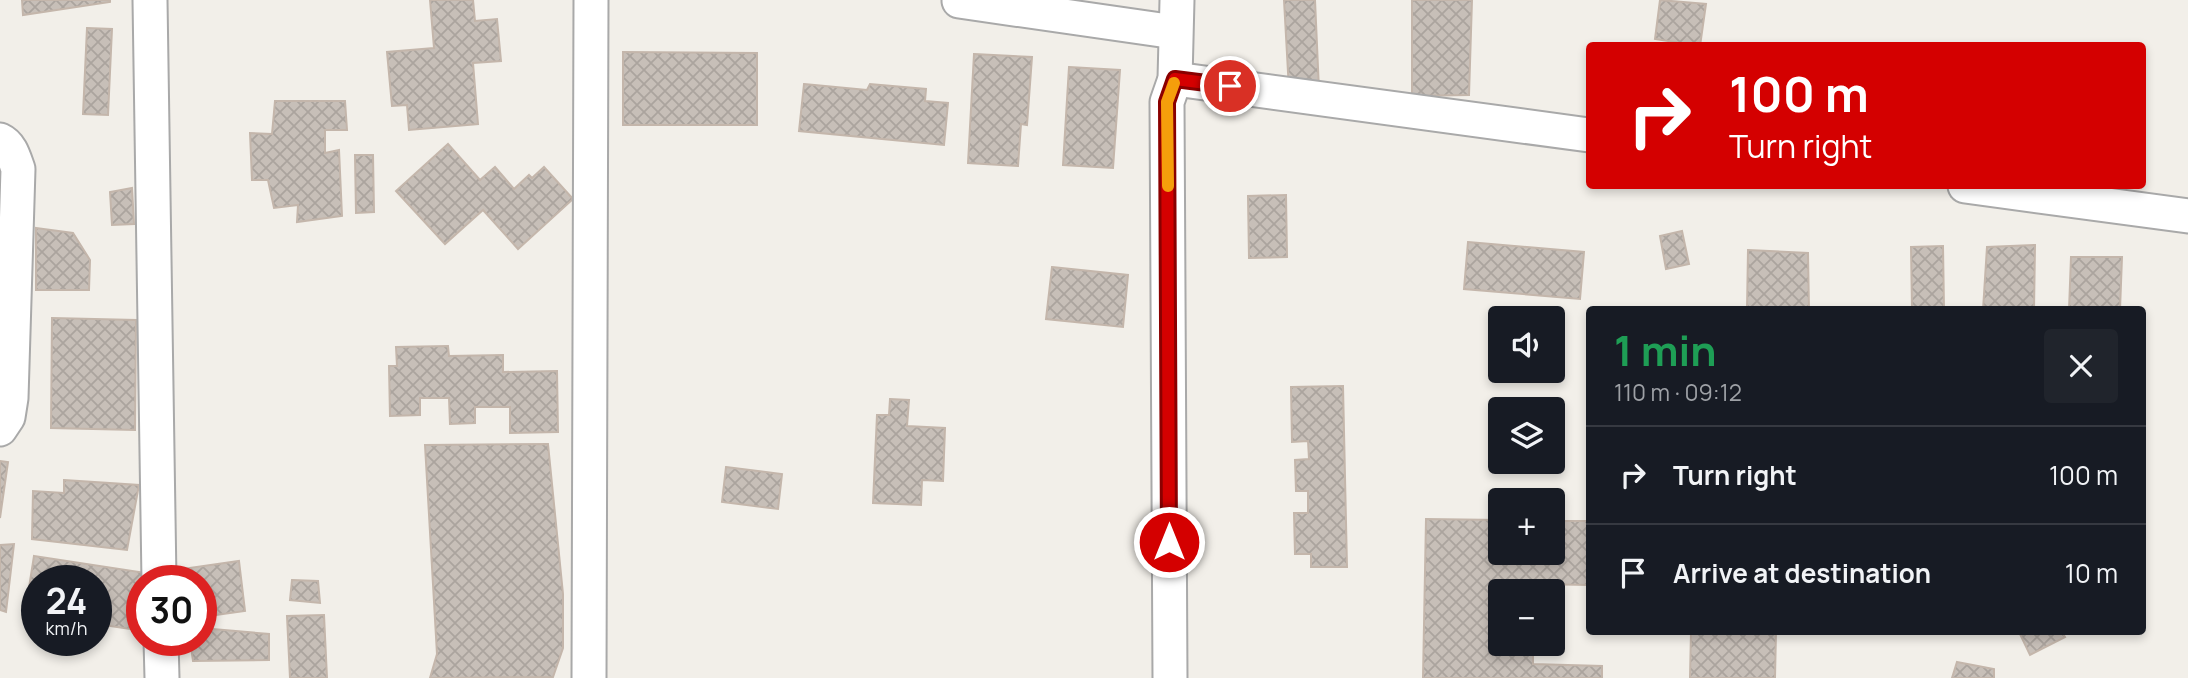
<!DOCTYPE html>
<html lang="en">
<head>
<meta charset="utf-8">
<style>
  :root { --surface:#171b24; --page:#20242c; --text:#f1f3f6; --muted:#9ea1a6; --line:#363941 }
  body { margin:0; font-family:Manrope,sans-serif; background:var(--page); color:var(--text); height:100vh; display:flex; flex-direction:column; font-size:26px; white-space:nowrap }
  * { box-sizing:border-box; margin:0 }
  p { font-size:23px; color:var(--muted) }
  .icon { flex:none; width:38px; height:38px; fill:none; stroke:currentColor; stroke-width:2; stroke-linecap:round; stroke-linejoin:round }
  .map { position:relative; flex:1; overflow:hidden }
  .details { position:absolute; left:1586px; top:306px; width:560px; height:329px; display:flex; flex-direction:column; background:var(--surface); border-radius:7px; box-shadow:0 4px 10px #0003 }
  .details>* { flex:none }
  .guide { position:absolute; left:1586px; top:42px; width:560px; height:147px; border-radius:7px; box-shadow:0 4px 10px #0003; background:#d40000; color:#fff; overflow:hidden }
  .fabs { position:absolute; left:1488px; top:306px; display:grid; gap:14px }
  .fabs a { display:grid; place-items:center; width:77px; height:77px; border-radius:7px; background:var(--surface); box-shadow:0 4px 10px #0003; font-size:35px }
  .speed { position:absolute; left:21px; top:565px; display:flex; gap:14px; font-size:35px; font-weight:700; text-align:center }
  .speed>* { display:grid; place-content:center; width:91px; height:91px; border-radius:50%; background:var(--surface); box-shadow:0 4px 10px #0003; line-height:1 }
  .speed small { font-size:18px; font-weight:400 }
  .speed .limit { border:10px solid #d22; background:#fff; color:#111 }
  .pin { position:absolute; display:grid; place-items:center; width:60px; height:60px; color:#fff; margin:-30px; border:4px solid #fff; border-radius:50%; box-shadow:0 2px 7px #0007 }
  .me { position:absolute; width:77px; margin:-38px; rotate:0deg; stroke-linejoin:round; filter:drop-shadow(0 0 5px #0008) }
  .turn { display:flex; align-items:center; gap:24px; height:147px; padding:0 28px; font-size:32px }
  .turn .icon { width:91px; height:91px; stroke-width:2.5 }
  .turn b { display:block; font-size:49px; line-height:60px }
  .round { display:grid; place-items:center; flex:none; width:74px; height:74px; border-radius:7px; background:var(--page) }
  .summary { display:flex; align-items:center; justify-content:space-between; height:119px; padding:0 28px }
  h1 { font-size:42px; font-weight:700; line-height:52px; color:#1e9e55 }
  ul { padding:0; list-style:none }
  li { display:flex; align-items:center; gap:21px; height:98px; padding:0 28px; border-top:2px solid var(--line) }
  li div { flex:1 }
  li b { display:block; font-size:26px }
  li em { font-style:normal }
  .map>svg:first-child { display:block }
  .building { fill:url(#building-cross-hatch); stroke:#c4b6ab; stroke-width:2 }
  .lines { fill:none; stroke-linecap:round; stroke-linejoin:round }
  .minor-casing { stroke:#a9a9a9; stroke-width:37 }
  .minor { stroke:#fff; stroke-width:33 }
  .route-casing { stroke:#8a0000; stroke-width:18 }
  .route { stroke:#d40000; stroke-width:12 }
  .slow { stroke:#f59e0b; stroke-width:12 }
</style>
</head>
<body>
<div class="map">
<svg width="2188" height="678" viewBox="0 0 2188 678">
  <defs>
    <pattern id="building-cross-hatch" width="8" height="8" patternUnits="userSpaceOnUse" patternTransform="scale(1.75)"><rect width="8" height="8" fill="#c7bfb8"/><path d="M0 0l8 8M0 8l8-8" fill="none" stroke="#aba49e"/></pattern>
  </defs>
  <rect width="100%" height="100%" fill="#f2efe9"/>
  <g class="building">
    <polygon points="22,0 110,0 110,2 23,15"/>
    <polygon points="430,0 473,0 475,21 497,19 501,61 473,63 478,124 409,130 407,105 392,106 387,52 434,48"/>
    <polygon points="1284,0 1315,0 1319,90 1289,90"/>
    <polygon points="1412,0 1472,0 1469,95 1412,96"/>
    <polygon points="1660,0 1706,4 1700,46 1655,39"/>
    <polygon points="87,28 112,29 108,115 83,114"/>
    <polygon points="623,52 757,53 757,125 623,125"/>
    <polygon points="974,54 1032,57 1027,125 1021,124 1018,166 968,163"/>
    <polygon points="1069,67 1120,70 1113,168 1063,165"/>
    <polygon points="804,84 867,90 870,84 926,89 925,101 948,103 944,145 799,131"/>
    <polygon points="275,101 345,101 347,130 325,130 325,153 339,150 342,216 297,222 298,205 274,208 268,180 252,180 250,133 272,134"/>
    <polygon points="448,144 480,180 495,167 514,189 529,175 532,178 544,167 573,199 518,249 483,210 445,244 396,191"/>
    <polygon points="355,155 373,155 374,212 356,213"/>
    <polygon points="132,188 134,224 112,225 110,192"/>
    <polygon points="1286,195 1287,257 1249,258 1248,196"/>
    <polygon points="36,228 73,233 90,260 89,290 36,290"/>
    <polygon points="1682,231 1689,264 1666,269 1660,236"/>
    <polygon points="1468,242 1584,252 1580,299 1464,289"/>
    <polygon points="2035,245 2034,310 1983,310 1987,247"/>
    <polygon points="1943,246 1944,310 1912,310 1911,247"/>
    <polygon points="1748,250 1808,253 1809,310 1747,310"/>
    <polygon points="2071,257 2122,257 2120,310 2069,310"/>
    <polygon points="1052,267 1128,275 1123,327 1046,319"/>
    <polygon points="52,318 136,320 135,430 51,428"/>
    <polygon points="448,346 449,356 503,355 503,372 557,371 558,432 510,433 510,407 475,407 475,423 450,424 449,398 420,398 420,415 390,416 389,366 397,366 396,347"/>
    <polygon points="1343,386 1347,567 1311,567 1311,554 1295,554 1294,513 1308,513 1308,491 1296,491 1295,460 1309,459 1308,441 1292,442 1291,387"/>
    <polygon points="890,399 909,400 907,426 945,428 943,481 922,480 921,505 873,503 877,415 889,415"/>
    <polygon points="548,444 563,594 563,648 553,677 430,678 437,654 425,445"/>
    <polygon points="0,461 8,462 0,518"/>
    <polygon points="726,467 782,474 778,509 722,502"/>
    <polygon points="64,480 139,485 127,550 32,539 33,491 64,493"/>
    <polygon points="1426,519 1500,520 1500,553 1552,553 1552,521 1589,521 1589,585 1534,584 1534,592 1500,592 1500,644 1533,644 1533,664 1602,666 1602,678 1423,678"/>
    <polygon points="14,544 6,612 0,610 0,545"/>
    <polygon points="34,556 146,573 145,581 142,581 142,604 138,630 96,624 96,581 37,581 37,615 25,613"/>
    <polygon points="239,561 245,611 201,617 201,581 183,581 182,569"/>
    <polygon points="292,580 318,581 320,603 290,600"/>
    <polygon points="324,615 327,678 290,678 287,616"/>
    <polygon points="201,628 269,634 269,660 193,661 190,640 201,640"/>
    <polygon points="1691,632 1776,632 1775,678 1690,678"/>
    <polygon points="2019,632 2062,632 2065,637 2030,655"/>
    <polygon points="1957,662 1994,669 1994,678 1952,678"/>
  </g>
  <g class="lines">
    <g class="minor-casing">
      <g id="minor">
        <polyline points="150,0 159,581"/>
        <polyline points="959,1 1175,32"/>
        <polyline points="1175,79 1589,135"/>
        <path d="M0 140C11 145 14 158 18 169L11 398 8 417 0 429"/>
        <polyline points="1965,186 2188,216"/>
        <polyline points="161,640 162,678"/>
        <polyline points="589,678 591,0"/>
        <polyline points="1170,678 1167,102 1175,79 1177,0"/>
      </g>
    </g>
    <use href="#minor" class="minor"/>
  </g>
  <g class="lines">
    <g class="route-casing">
      <polyline id="route" points="1169,542 1167,102 1175,79 1230,86"/>
    </g>
    <use href="#route" class="route"/>
    <polyline class="slow" points="1168,186 1167,102 1174,83"/>
  </g>
</svg>
<div class="fabs">
<a><svg class="icon" aria-label="sound" viewBox="0 0 24 24"><path d="M4 9h4l5-4v14l-5-4H4zM17 9q2 3 0 6"/></svg></a>
<a><svg class="icon" aria-label="layers" viewBox="0 0 24 24"><path d="M12 4l9 5-9 5-9-5zM3 14l9 5 9-5"/></svg></a>
<a>+</a>
<a>−</a>
</div>
<div class="speed"><div>24<small>km/h</small></div><div class="limit">30</div></div>
<div class="pin" style="left:1230px;top:86px;background:#d93025"><svg class="icon" aria-label="arrive" viewBox="0 0 24 24"><path d="M6 21V4h12l-3 4 3 4H6"/></svg></div>
<svg class="me" style="left:1169px;top:542px" viewBox="-20 -20 40 40"><circle r="17" fill="#d40000" stroke="#fff" stroke-width="3"/><path d="M0-11L8 9 0 5-8 9z" fill="#fff"/></svg>
<div class="guide">
<div class="turn"><svg class="icon" aria-label="right" viewBox="0 0 24 24"><path d="M7 20v-9h11M14 6l5 5-5 5"/></svg><div><b>100 m</b>Turn right</div></div>
</div>
<section class="details">
<div class="summary"><div><h1>1 min</h1><p>110 m · 09:12</p></div><a class="round"><svg class="icon" aria-label="close" viewBox="0 0 24 24"><path d="M6 6l12 12M18 6L6 18"/></svg></a></div>
<ul>
<li><svg class="icon" aria-label="right" viewBox="0 0 24 24"><path d="M7 20v-9h11M14 6l5 5-5 5"/></svg><div><b>Turn right</b></div><em>100 m</em></li>
<li><svg class="icon" aria-label="arrive" viewBox="0 0 24 24"><path d="M6 21V4h12l-3 4 3 4H6"/></svg><div><b>Arrive at destination</b></div><em>10 m</em></li>
</ul>
</section>
</div>
</body>
</html>
